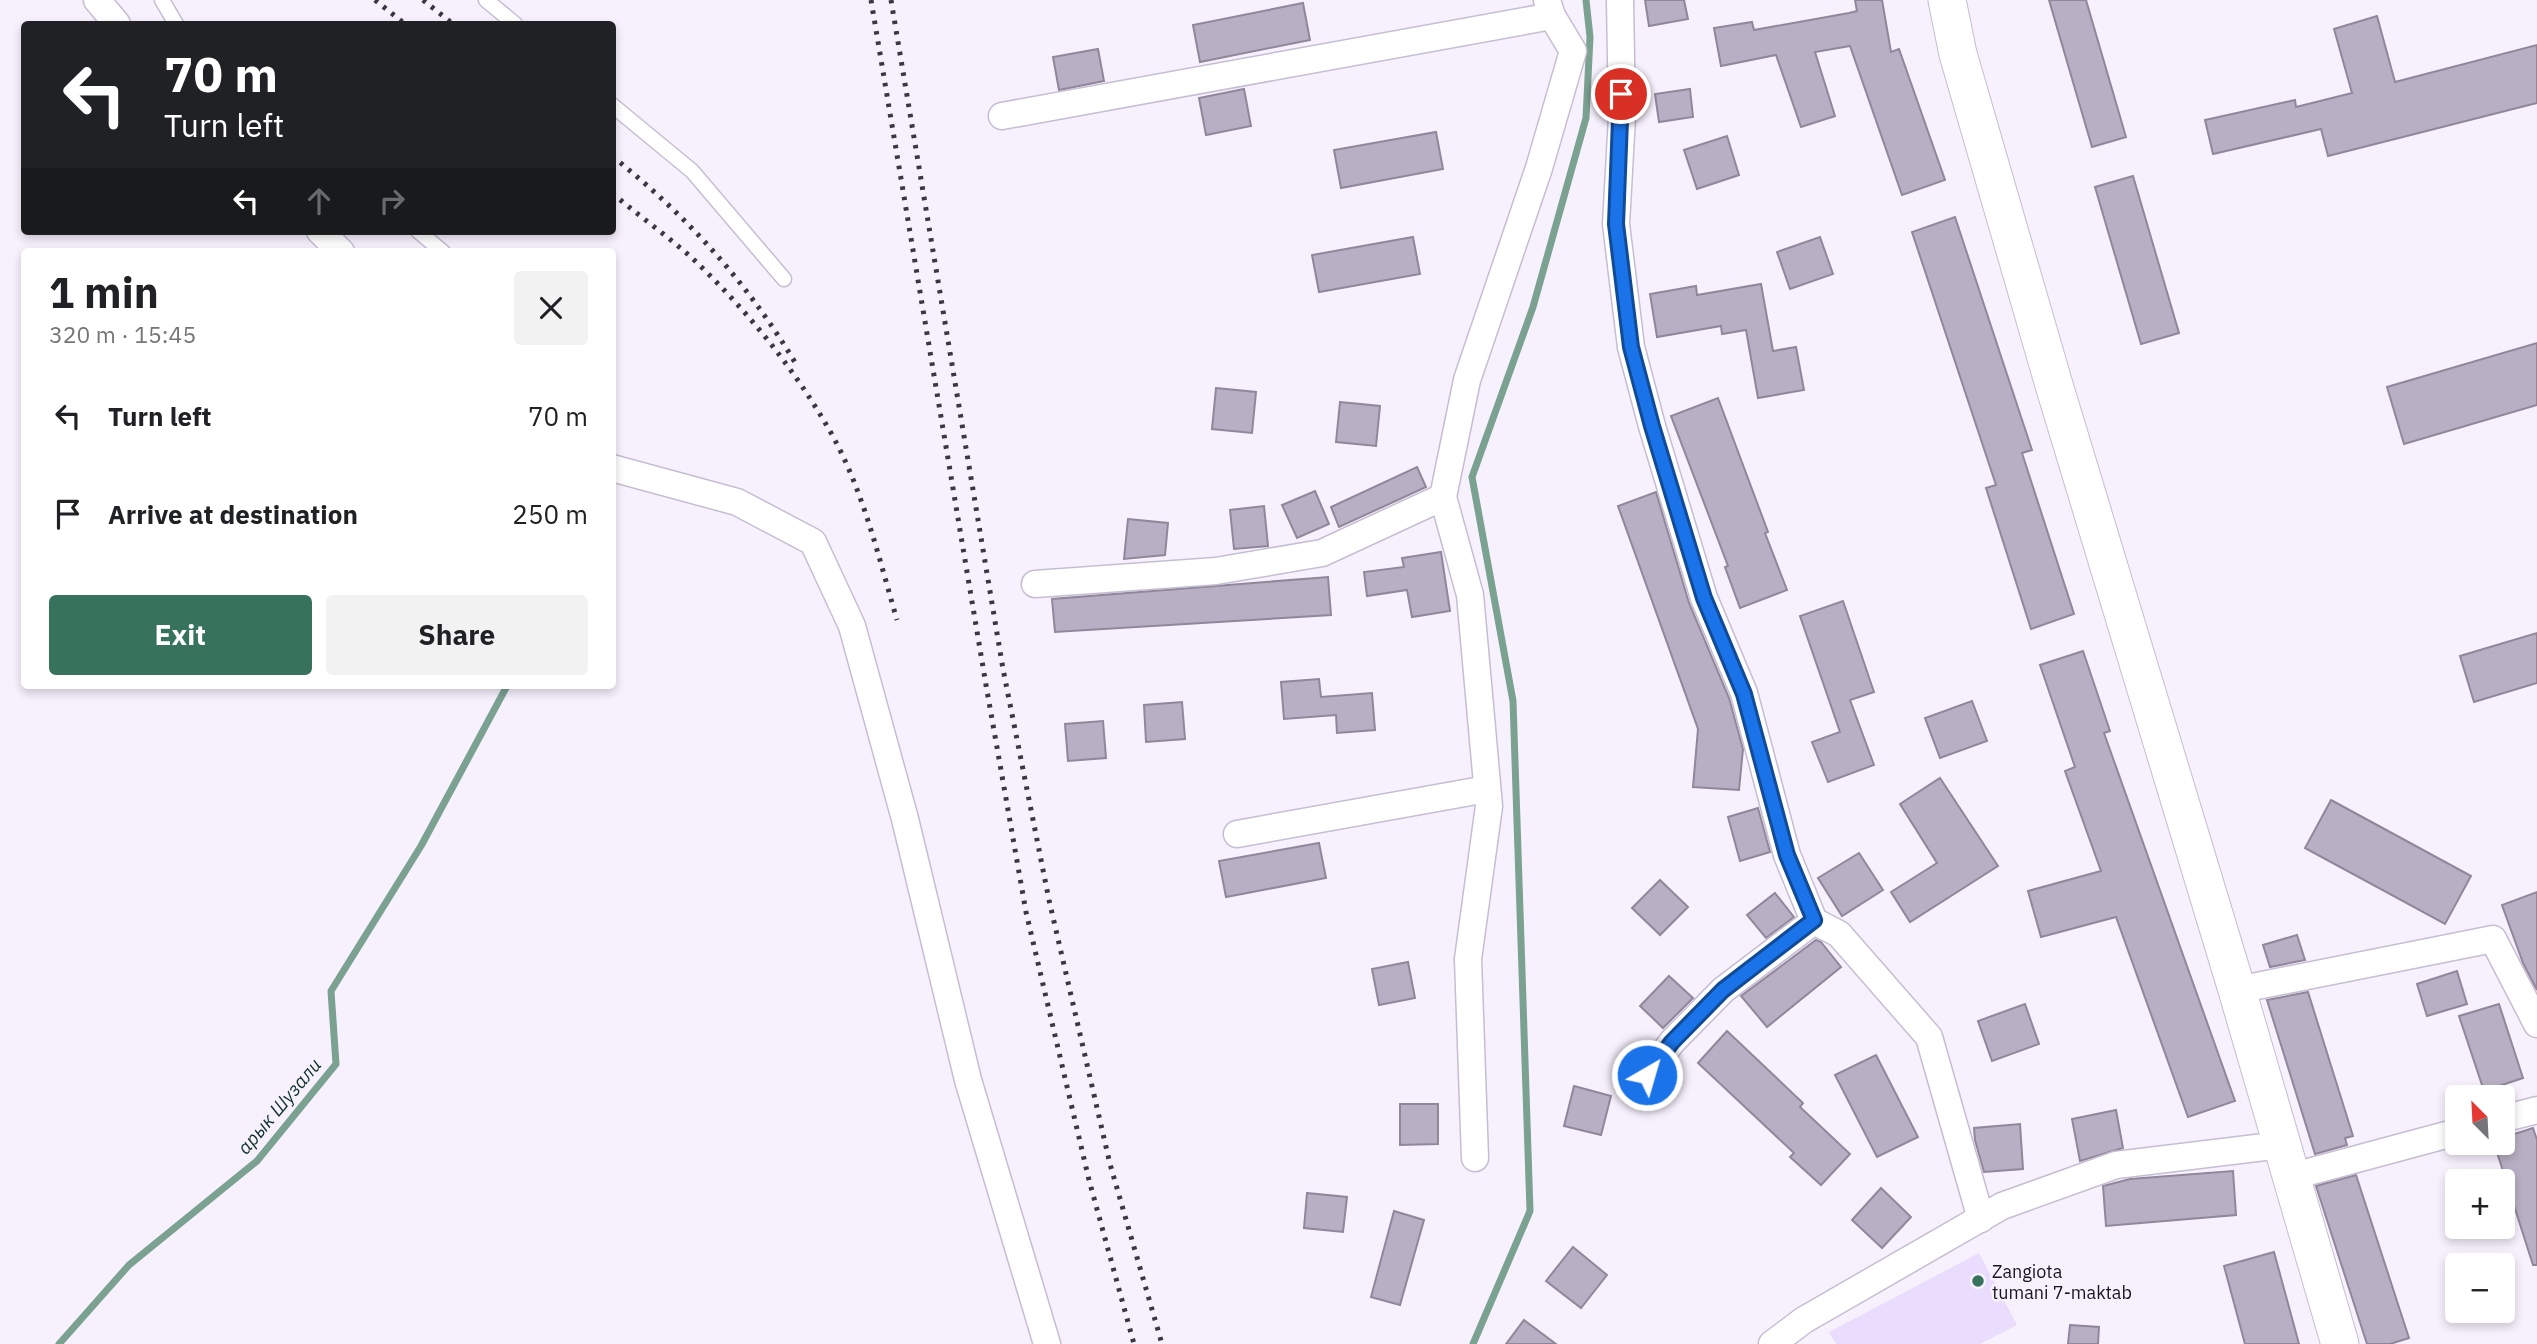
<!DOCTYPE html>
<html lang="en">
<head>
<meta charset="utf-8">
<style>
  :root { --surface:#fff; --page:#f2f2f2; --text:#202124; --muted:#757577; --accent:#36725c }
  body { margin:0; font-family:"IBM Plex Sans",sans-serif; background:var(--page); color:var(--text); height:100vh; display:flex; flex-direction:column; font-size:26px; white-space:nowrap }
  * { box-sizing:border-box; margin:0 }
  p { font-size:23px; color:var(--muted) }
  .icon { flex:none; width:38px; height:38px; fill:none; stroke:currentColor; stroke-width:2; stroke-linecap:round; stroke-linejoin:round }
  .map { position:relative; flex:1; overflow:hidden }
  .side { position:absolute; left:21px; top:248px; width:595px; height:441px; display:flex; flex-direction:column; background:var(--surface); border-radius:7px; box-shadow:0 4px 10px #0003 }
  .side>* { flex:none }
  .guide { position:absolute; left:21px; top:21px; width:595px; height:214px; border-radius:7px; box-shadow:0 4px 10px #0003; background:#202124; color:#fff; overflow:hidden }
  .needle { width:46px; rotate:336deg }
  .controls { position:absolute; left:2445px; top:1085px; display:grid; gap:14px }
  .controls a { display:grid; place-items:center; width:70px; height:70px; border-radius:7px; background:var(--surface); box-shadow:0 4px 10px #0003; font-size:35px }
  .pin { position:absolute; display:grid; place-items:center; width:60px; height:60px; color:#fff; margin:-30px; border:4px solid #fff; border-radius:50%; box-shadow:0 2px 7px #0007 }
  .me { position:absolute; width:77px; margin:-38px; rotate:38deg; stroke-linejoin:round; filter:drop-shadow(0 0 5px #0008) }
  .turn { display:flex; align-items:center; gap:24px; height:147px; padding:0 28px; font-size:32px }
  .turn .icon { width:91px; height:91px; stroke-width:2.5 }
  .turn b { display:block; font-size:49px; line-height:60px }
  .lanes { display:flex; align-items:center; height:66px; padding:0 28px; background:#0003; justify-content:center; gap:35px; direction:ltr }
  .lanes .off { opacity:.35 }
  .round { display:grid; place-items:center; flex:none; width:74px; height:74px; border-radius:7px; background:var(--page) }
  .summary { display:flex; align-items:center; justify-content:space-between; height:119px; padding:0 28px }
  h1 { font-size:42px; font-weight:700; line-height:52px }
  .cta { display:flex; gap:14px; margin-top:auto; padding:14px 28px }
  .cta a { flex:1; height:80px; border-radius:7px; background:var(--accent); color:#fff; font-size:28px; font-weight:700; line-height:80px; text-align:center }
  .cta a+a { background:var(--page); color:var(--text) }
  ul { padding:0; list-style:none }
  li { display:flex; align-items:center; gap:21px; height:98px; padding:0 28px }
  li div { flex:1 }
  li b { display:block; font-size:26px }
  li em { font-style:normal }
  .map>svg:first-child { display:block }
  .green { fill:#eadcfc }
  .lines { fill:none; stroke-linecap:round; stroke-linejoin:round }
  .stream { stroke:#7ba191; stroke-width:7 }
  .building { fill:#b8afc4; stroke:#90879b; stroke-width:2 }
  .lane-casing { stroke:#c7bdd3; stroke-width:17 }
  .street-casing { stroke:#c7bdd3; stroke-width:29 }
  .secondary-casing { stroke:#c7bdd3; stroke-width:39 }
  .lane { stroke:#fff; stroke-width:14 }
  .street { stroke:#fff; stroke-width:26 }
  .secondary { stroke:#fff; stroke-width:37 }
  .rail { stroke:#3b3740; stroke-width:5; stroke-dasharray:3.5 7; stroke-linecap:butt }
  .route-casing { stroke:#114b97; stroke-width:18 }
  .route { stroke:#1a73e8; stroke-width:12 }
  .poi-dot { fill:#36725c; stroke:#f7f1fe; stroke-width:2.5 }
  .labels { text-anchor:middle; dominant-baseline:central; stroke-width:5; stroke-linejoin:round; paint-order:stroke }
  .poi-label { font-size:18px; fill:#18151d; stroke:#f7f1fe; text-anchor:start }
  .water-label { font-size:19px; font-style:italic; fill:#0e3125; stroke:#f7f1fe }
</style>
</head>
<body>
<div class="map">
<svg width="2537" height="1344" viewBox="0 0 2537 1344">
  <rect width="100%" height="100%" fill="#f7f1fe"/>
  <polygon class="green" points="1979,1253 2017,1325 1980,1344 1836,1344 1829,1332"/>
  <g class="lines">
    <g class="stream">
      <polyline points="59,1344 129,1265 257,1161 336,1064 331,991 421,846 507,686"/>
      <polyline points="1473,1344 1530,1211 1513,701 1472,477 1533,307 1586,118 1590,37 1586,0"/>
    </g>
  </g>
  <g class="building">
    <polygon points="1645,0 1684,0 1688,19 1649,26"/>
    <polygon points="1855,0 1882,0 1891,52 1899,49 1945,180 1902,195 1850,46 1815,52 1835,116 1801,127 1776,55 1721,66 1714,28 1752,22 1754,30 1849,13 1857,11"/>
    <polygon points="2049,0 2086,0 2126,137 2092,147"/>
    <polygon points="1303,3 1310,40 1200,62 1193,25"/>
    <polygon points="2377,16 2395,82 2537,45 2537,103 2328,156 2321,129 2213,154 2205,120 2295,100 2296,107 2352,93 2334,29"/>
    <polygon points="1098,49 1104,81 1059,90 1053,57"/>
    <polygon points="1244,89 1251,126 1206,135 1199,98"/>
    <polygon points="1690,89 1693,117 1659,122 1655,94"/>
    <polygon points="1436,132 1443,169 1341,188 1334,150"/>
    <polygon points="1727,136 1739,175 1697,189 1684,150"/>
    <polygon points="2133,176 2179,333 2141,344 2095,187"/>
    <polygon points="1955,217 2032,450 2022,453 2074,614 2031,629 1986,488 1996,485 1912,232"/>
    <polygon points="1413,237 1420,274 1319,292 1312,255"/>
    <polygon points="1820,237 1833,274 1790,289 1777,252"/>
    <polygon points="1761,284 1773,351 1796,347 1804,390 1758,398 1746,330 1722,334 1721,326 1657,337 1650,294 1696,286 1697,295"/>
    <polygon points="2537,343 2537,405 2404,444 2387,387"/>
    <polygon points="1216,388 1256,392 1252,433 1212,429"/>
    <polygon points="1718,398 1768,532 1765,533 1787,590 1740,608 1725,567 1728,566 1671,416"/>
    <polygon points="1340,402 1380,406 1376,446 1336,442"/>
    <polygon points="1417,467 1426,487 1339,527 1331,507"/>
    <polygon points="1315,491 1329,524 1297,538 1282,505"/>
    <polygon points="1656,492 1689,603 1729,698 1743,749 1739,790 1693,787 1698,729 1618,506"/>
    <polygon points="1264,506 1268,546 1234,549 1230,510"/>
    <polygon points="1128,519 1168,523 1165,555 1124,559"/>
    <polygon points="1441,552 1450,611 1412,617 1407,590 1367,596 1364,572 1404,567 1402,558"/>
    <polygon points="1328,577 1331,615 1055,632 1052,599"/>
    <polygon points="1843,601 1874,692 1850,700 1874,765 1828,782 1812,742 1840,732 1800,616"/>
    <polygon points="2537,633 2537,683 2474,702 2460,656"/>
    <polygon points="2083,651 2110,731 2104,733 2235,1101 2188,1117 2116,917 2041,937 2028,891 2101,871 2065,771 2075,767 2040,665"/>
    <polygon points="1319,679 1321,697 1372,693 1375,730 1337,733 1336,715 1284,719 1281,682"/>
    <polygon points="1972,701 1987,741 1940,758 1925,718"/>
    <polygon points="1182,702 1185,739 1146,742 1144,705"/>
    <polygon points="1103,721 1106,758 1068,761 1065,724"/>
    <polygon points="1940,778 1998,866 1910,922 1891,892 1937,863 1900,804"/>
    <polygon points="2331,800 2471,876 2445,924 2305,848"/>
    <polygon points="1758,808 1770,852 1740,861 1728,817"/>
    <polygon points="1319,843 1326,878 1226,897 1219,861"/>
    <polygon points="1859,853 1883,890 1842,916 1818,878"/>
    <polygon points="1660,880 1688,907 1660,935 1632,908"/>
    <polygon points="2537,892 2537,990 2523,963 2502,905"/>
    <polygon points="1775,893 1794,917 1766,938 1747,915"/>
    <polygon points="2297,935 2305,960 2270,967 2263,945"/>
    <polygon points="1816,940 1821,942 1841,967 1767,1027 1741,996"/>
    <polygon points="1408,962 1415,998 1379,1005 1372,969"/>
    <polygon points="2457,971 2467,1004 2427,1016 2417,984"/>
    <polygon points="1669,976 1693,998 1663,1028 1640,1006"/>
    <polygon points="2308,992 2353,1136 2345,1138 2347,1145 2315,1154 2267,1000"/>
    <polygon points="2025,1004 2039,1044 1992,1061 1978,1021"/>
    <polygon points="2499,1004 2523,1078 2484,1091 2459,1016"/>
    <polygon points="1727,1031 1803,1103 1800,1107 1850,1154 1821,1185 1790,1157 1794,1153 1698,1063"/>
    <polygon points="1876,1055 1918,1137 1877,1157 1835,1075"/>
    <polygon points="1574,1086 1611,1096 1601,1135 1564,1126"/>
    <polygon points="1400,1104 1438,1104 1438,1144 1400,1145"/>
    <polygon points="2116,1110 2123,1148 2080,1161 2072,1119"/>
    <polygon points="2020,1124 2023,1169 1984,1172 1975,1140 1974,1128"/>
    <polygon points="2533,1128 2537,1140 2537,1265 2533,1265 2494,1143 2502,1143 2502,1138"/>
    <polygon points="2233,1171 2236,1215 2106,1226 2103,1186 2130,1179"/>
    <polygon points="2356,1175 2409,1338 2390,1344 2367,1344 2316,1186"/>
    <polygon points="1881,1188 1911,1217 1882,1248 1852,1220"/>
    <polygon points="1307,1193 1347,1197 1343,1232 1304,1228"/>
    <polygon points="1394,1211 1424,1220 1400,1305 1371,1297"/>
    <polygon points="1573,1247 1607,1275 1581,1308 1546,1281"/>
    <polygon points="2274,1252 2299,1344 2245,1344 2224,1266"/>
    <polygon points="1524,1320 1556,1344 1506,1344"/>
    <polygon points="2070,1325 2099,1327 2098,1344 2068,1344"/>
  </g>
  <g class="lines">
    <g class="lane-casing">
      <g id="lane">
        <polyline points="162,0 176,24"/>
        <polyline points="486,0 515,24"/>
        <polyline points="612,105 692,171 784,279"/>
        <polyline points="418,231 443,252"/>
      </g>
    </g>
    <g class="street-casing">
      <g id="street">
        <polyline points="97,0 117,24"/>
        <polyline points="1620,0 1622,117 1616,224 1631,347 1652,426 1704,598 1744,693 1787,855 1814,921 1839,934 1929,1037 1981,1219"/>
        <polyline points="1002,116 1552,16"/>
        <polyline points="320,231 341,252"/>
        <polyline points="612,468 737,502 813,542 852,626 905,819 968,1080 1047,1344"/>
        <polyline points="1035,584 1216,571 1322,553 1443,497"/>
        <polyline points="1237,834 1487,789"/>
        <polyline points="2237,990 2493,939 2537,1024"/>
        <polyline points="1647,1075 1672,1042 1723,990 1814,921"/>
        <polyline points="2502,1119 2537,1110"/>
        <polyline points="1475,1158 1468,959 1489,806 1470,595 1443,497 1467,380 1539,168 1573,51 1552,16 1547,0"/>
        <polyline points="2290,1177 2457,1132"/>
        <polyline points="1772,1344 1804,1320 2002,1206 2116,1165 2281,1145"/>
      </g>
    </g>
    <g class="secondary-casing">
      <polyline id="secondary" points="1947,0 1958,54 2054,385 2237,990 2340,1344"/>
    </g>
    <use href="#lane" class="lane"/>
    <use href="#street" class="street"/>
    <use href="#secondary" class="secondary"/>
    <g class="rail">
      <polyline points="375,0 405,24"/>
      <polyline points="423,0 453,24"/>
      <polyline points="871,0 986,685 1026,912 1089,1180 1134,1344"/>
      <polyline points="891,0 1003,669 1049,900 1110,1164 1162,1344"/>
      <path d="M612 156C687 216 747 282 796 364"/>
      <path d="M612 193C638 215 666 235 691 257 743 306 791 364 827 426 862 485 878 555 897 620"/>
    </g>
  </g>
  <g class="lines">
    <g class="route-casing">
      <polyline id="route" points="1621,94 1616,224 1631,347 1652,426 1704,598 1744,694 1787,855 1814,920 1723,990 1672,1042 1647,1075"/>
    </g>
    <use href="#route" class="route"/>
  </g>
  <circle class="poi-dot" cx="1978" cy="1281" r="7"/>
  <g class="labels">
    <g class="poi-label">
      <text x="1992" y="1271">Zangiota<tspan x="1992" dy="21">tumani 7-maktab</tspan></text>
    </g>
    <g class="water-label">
      <text transform="translate(279 1106) rotate(-50)">арык Шузали</text>
    </g>
  </g>
</svg>
<div class="controls">
<a><svg class="needle" viewBox="-14 -14 28 28"><path d="M0-13l5 13h-10z" fill="#e53935"/><path d="M0 13l5-13h-10z" fill="#757577"/></svg></a>
<a>+</a>
<a>−</a>
</div>
<div class="pin" style="left:1621px;top:94px;background:#d93025"><svg class="icon" aria-label="arrive" viewBox="0 0 24 24"><path d="M6 21V4h12l-3 4 3 4H6"/></svg></div>
<svg class="me" style="left:1647px;top:1075px" viewBox="-20 -20 40 40"><circle r="17" fill="#1a73e8" stroke="#fff" stroke-width="3"/><path d="M0-11L8 9 0 5-8 9z" fill="#fff"/></svg>
<div class="guide">
<div class="turn"><svg class="icon" aria-label="left" viewBox="0 0 24 24"><path d="M17 20v-9H6M10 6l-5 5 5 5"/></svg><div><b>70 m</b>Turn left</div></div>
<div class="lanes"><svg class="icon" aria-label="left" viewBox="0 0 24 24"><path d="M17 20v-9H6M10 6l-5 5 5 5"/></svg><svg class="icon off" aria-label="ahead" viewBox="0 0 24 24"><path d="M12 20V5M6 11l6-6 6 6"/></svg><svg class="icon off" aria-label="right" viewBox="0 0 24 24"><path d="M7 20v-9h11M14 6l5 5-5 5"/></svg></div>
</div>
<section class="side">
<div class="summary"><div><h1>1 min</h1><p>320 m · 15:45</p></div><a class="round"><svg class="icon" aria-label="close" viewBox="0 0 24 24"><path d="M6 6l12 12M18 6L6 18"/></svg></a></div>
<ul>
<li><svg class="icon" aria-label="left" viewBox="0 0 24 24"><path d="M17 20v-9H6M10 6l-5 5 5 5"/></svg><div><b>Turn left</b></div><em>70 m</em></li>
<li><svg class="icon" aria-label="arrive" viewBox="0 0 24 24"><path d="M6 21V4h12l-3 4 3 4H6"/></svg><div><b>Arrive at destination</b></div><em>250 m</em></li>
</ul>
<div class="cta"><a>Exit</a><a>Share</a></div>
</section>
</div>
</body>
</html>
